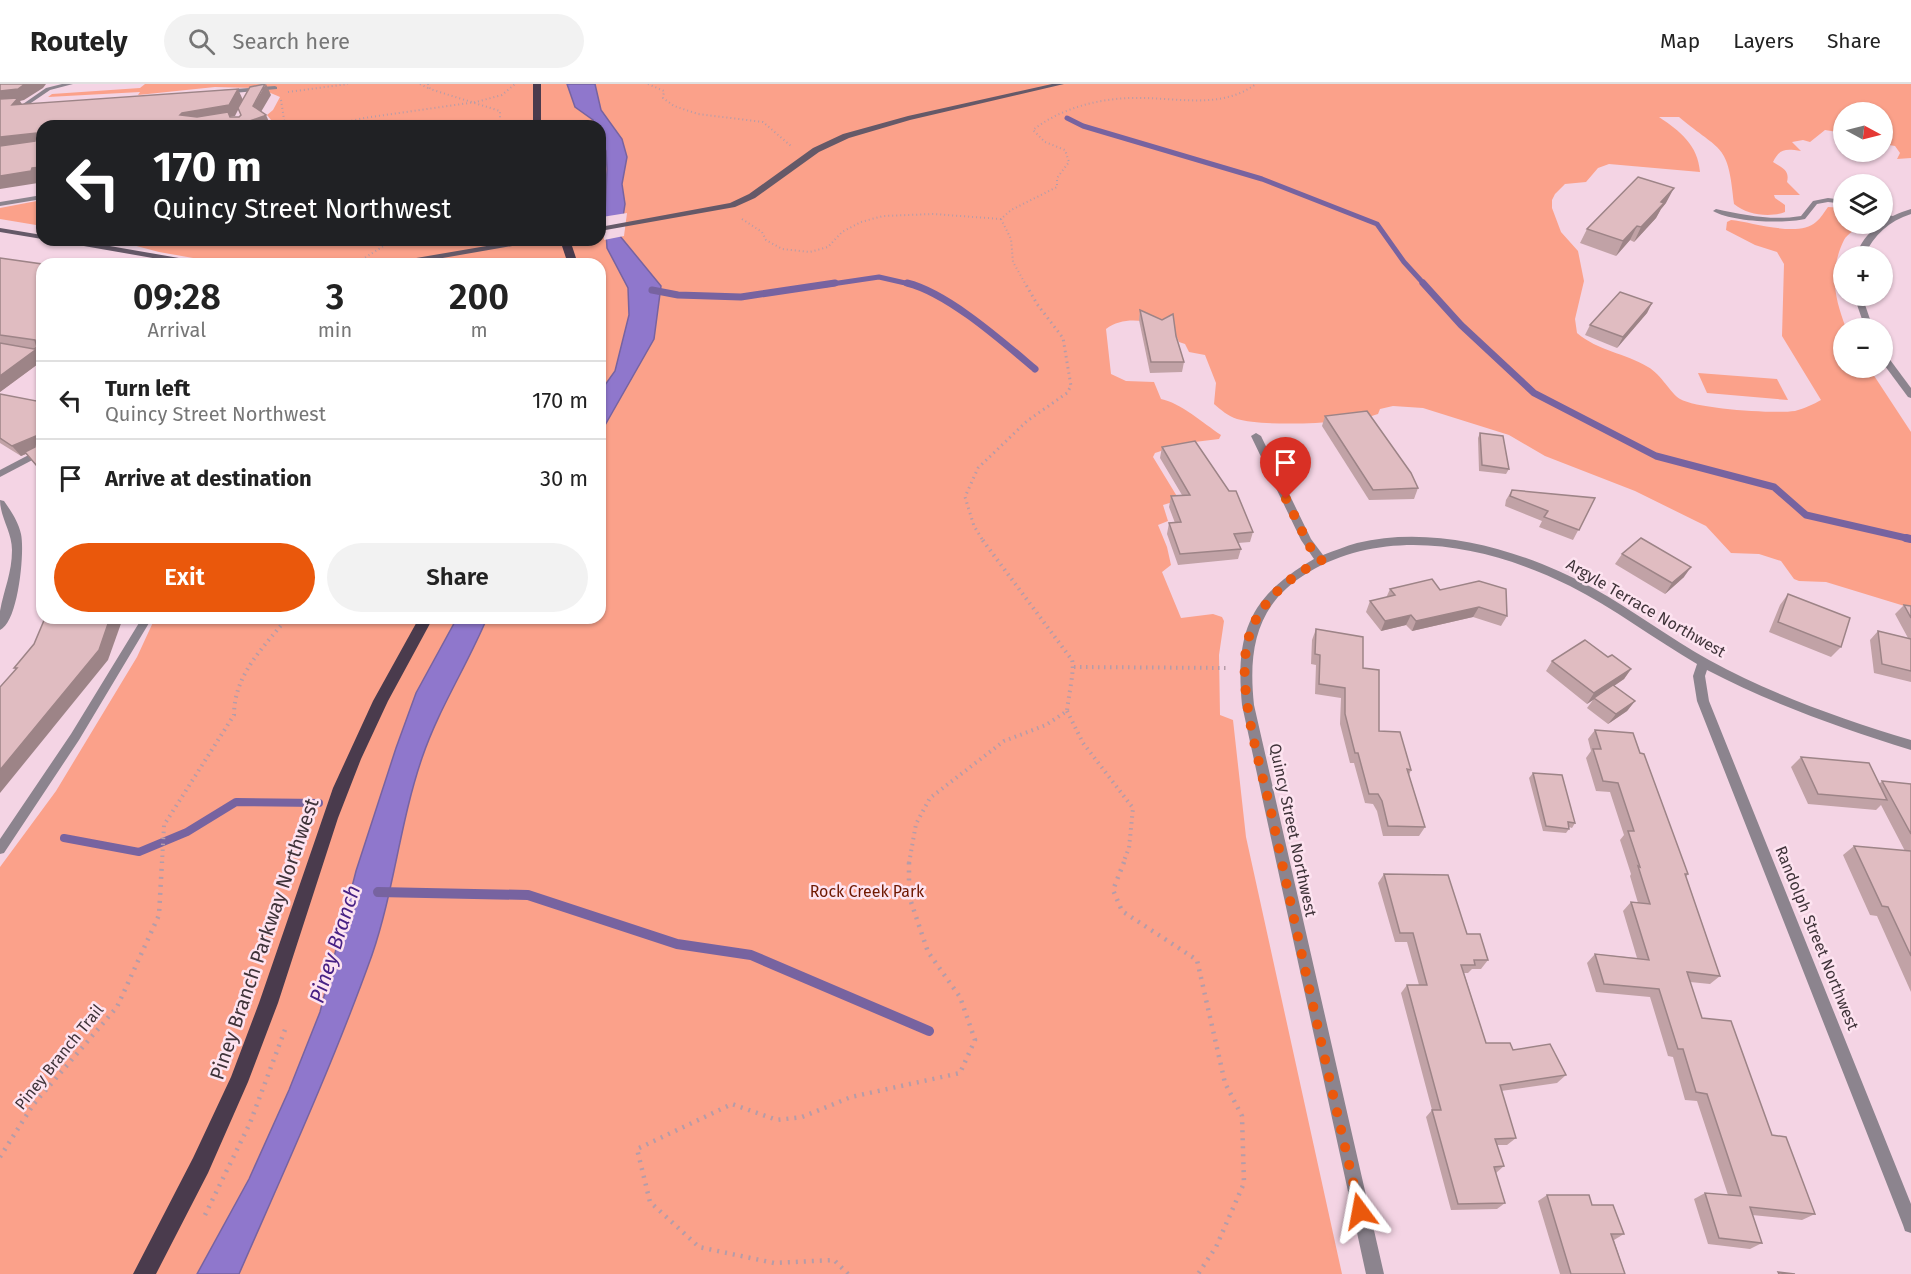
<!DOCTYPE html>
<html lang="en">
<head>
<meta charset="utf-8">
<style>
  :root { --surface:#fff; --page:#f2f2f2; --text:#222; --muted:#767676; --line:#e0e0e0; --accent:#ea580c }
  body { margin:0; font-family:"Fira Sans",sans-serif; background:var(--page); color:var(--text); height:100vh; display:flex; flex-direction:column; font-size:22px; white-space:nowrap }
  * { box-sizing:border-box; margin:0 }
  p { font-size:20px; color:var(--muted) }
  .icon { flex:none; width:33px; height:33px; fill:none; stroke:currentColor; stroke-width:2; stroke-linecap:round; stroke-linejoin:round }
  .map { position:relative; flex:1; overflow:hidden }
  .details { position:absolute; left:36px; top:174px; width:570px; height:366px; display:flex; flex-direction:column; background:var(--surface); border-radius:18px; box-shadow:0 2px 4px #0004 }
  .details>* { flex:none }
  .top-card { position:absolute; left:36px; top:36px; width:570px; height:126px; border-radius:18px; box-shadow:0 2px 4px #0004; background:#202124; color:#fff; overflow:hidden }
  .needle { width:39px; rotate:97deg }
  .fabs { position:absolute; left:1833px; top:18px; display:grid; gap:12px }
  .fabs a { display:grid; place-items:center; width:60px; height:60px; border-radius:50%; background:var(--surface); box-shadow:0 2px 4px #0004; font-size:30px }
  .pin { position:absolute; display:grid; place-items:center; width:51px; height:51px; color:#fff; margin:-62px -26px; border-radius:50% 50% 50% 0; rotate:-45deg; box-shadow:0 0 6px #0007 }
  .pin .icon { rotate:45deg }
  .me { position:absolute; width:66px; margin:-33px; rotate:347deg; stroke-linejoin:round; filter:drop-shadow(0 0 4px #0008) }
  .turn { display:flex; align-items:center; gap:21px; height:126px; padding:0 18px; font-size:27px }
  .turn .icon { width:78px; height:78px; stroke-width:2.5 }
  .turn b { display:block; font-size:42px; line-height:51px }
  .eta { display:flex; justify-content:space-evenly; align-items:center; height:102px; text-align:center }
  .eta b { font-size:36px; font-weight:600; line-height:42px }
  .cta { display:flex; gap:12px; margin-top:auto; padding:12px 18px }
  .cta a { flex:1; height:69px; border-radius:36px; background:var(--accent); color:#fff; font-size:24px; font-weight:600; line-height:69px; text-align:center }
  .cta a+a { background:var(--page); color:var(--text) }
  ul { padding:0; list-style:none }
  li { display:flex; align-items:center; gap:18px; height:78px; padding:0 18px; border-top:2px solid var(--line) }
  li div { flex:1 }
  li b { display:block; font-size:22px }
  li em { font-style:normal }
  header { display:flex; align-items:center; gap:36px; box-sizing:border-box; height:84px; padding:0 30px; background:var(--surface); border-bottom:2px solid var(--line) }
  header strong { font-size:28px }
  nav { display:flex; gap:33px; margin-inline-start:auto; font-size:21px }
  .search { width:420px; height:54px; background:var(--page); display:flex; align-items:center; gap:15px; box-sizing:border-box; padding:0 21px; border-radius:33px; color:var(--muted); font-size:22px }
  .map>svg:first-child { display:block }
  .green { fill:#fba18a }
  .water { fill:#8f77cc; stroke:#7763a0; stroke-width:1.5 }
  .pier { fill:#f4d4e4 }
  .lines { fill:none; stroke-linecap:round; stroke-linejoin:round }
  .stream-far3 { stroke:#7763a0; stroke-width:5 }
  .stream-far2 { stroke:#7763a0; stroke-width:7 }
  .stream-far1 { stroke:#7763a0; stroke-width:8 }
  .stream { stroke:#7763a0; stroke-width:10 }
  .path-far3 { stroke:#b59ca8; stroke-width:2; stroke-dasharray:1 3; stroke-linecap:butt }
  .path-far2 { stroke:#b59ca8; stroke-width:3; stroke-dasharray:1.5 4; stroke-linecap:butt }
  .path-far1 { stroke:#b59ca8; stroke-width:4; stroke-dasharray:1.5 4.5; stroke-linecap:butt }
  .path { stroke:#b59ca8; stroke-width:4.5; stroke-dasharray:2 6; stroke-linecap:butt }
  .lane { fill:#8c848e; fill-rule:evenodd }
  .street { fill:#8c848e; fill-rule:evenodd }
  .secondary { fill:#655968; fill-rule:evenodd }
  .primary { fill:#4a3b4d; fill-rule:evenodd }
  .wall { fill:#c1a2a6 }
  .shaded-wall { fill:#9d8487 }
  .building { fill:#e0bcc1; stroke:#9d8487; stroke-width:1.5 }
  .route { stroke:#ea580c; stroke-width:10; stroke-dasharray:0 18 }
  .labels { text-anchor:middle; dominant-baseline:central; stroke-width:5; stroke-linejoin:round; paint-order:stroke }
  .street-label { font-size:16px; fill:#3f3339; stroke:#fde3f0 }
  .park-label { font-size:16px; fill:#6f1800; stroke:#fde3f0 }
  .near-street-label { font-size:20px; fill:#3f3339; stroke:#fde3f0 }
  .near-water-label { font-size:21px; font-style:italic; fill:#472084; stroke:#fde3f0 }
</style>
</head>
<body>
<header>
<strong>Routely</strong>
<div class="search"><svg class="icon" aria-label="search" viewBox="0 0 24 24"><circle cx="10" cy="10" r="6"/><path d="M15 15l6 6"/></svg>Search here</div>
<nav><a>Map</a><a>Layers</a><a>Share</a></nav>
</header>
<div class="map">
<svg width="1911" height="1190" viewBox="0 0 1911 1190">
  <rect width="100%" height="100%" fill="#f4d4e4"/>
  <g class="green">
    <path d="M145 0H1911V74L1897 75 1900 69 1895 62 1883 60 1882 28H1844L1843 49 1825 46 1810 58 1803 56 1792 58 1801 67C1786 65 1780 64 1773 78 1782 84 1790 86 1787 98L1800 111H1774L1775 114 1785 121V128C1770 134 1747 131 1734 120 1728 58 1722 69 1679 33H1659C1680 47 1698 61 1700 88L1609 80 1598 84 1586 98 1565 100 1555 110 1552 116V124L1561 148 1578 167 1584 197 1575 235 1577 249C1598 267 1625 269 1648 283 1662 291 1670 309 1680 315 1697 325 1775 330 1795 327 1803 325 1814 320 1821 316L1782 252 1784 180 1777 168 1755 161 1726 146 1727 138 1731 136C1752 138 1799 154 1816 138 1821 134 1824 128 1828 123L1843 124 1844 140H1862C1857 145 1847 150 1844 156 1829 187 1834 213 1846 244H1844V284H1869L1911 348V524L1826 498 1799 497 1794 495 1781 477 1759 470 1731 469 1706 442 1635 407 1545 372 1509 351 1423 324 1393 322 1380 325 1378 330C1352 340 1265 343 1237 335 1228 332 1221 326 1214 320L1216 299 1205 271 1189 268 1185 260 1179 258 1174 246C1153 238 1126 230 1106 245L1111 290 1126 297 1154 298 1161 315C1181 319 1203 339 1221 351L1219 355 1170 361 1167 365 1155 369 1153 373 1178 414 1176 417 1163 421 1168 437 1158 441 1167 463 1171 481 1162 488 1181 534 1213 530 1222 533 1224 537 1219 571 1220 631 1233 636 1246 753 1342 1190H0V783L56 707 137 573 155 534H600V180H227L159 168 114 156H600V42H276L267 31 273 26 280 13 259 4 215 3 138 11 140 8 48 13 52 10 140 4Z"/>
    <polygon points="42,116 42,142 0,135 0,124"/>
    <polygon points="1698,289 1777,295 1788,316 1707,309"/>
  </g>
  <g class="water">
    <polygon points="567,0 595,0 601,26 622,55 627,73 622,100 625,120 620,152 661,202 654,255 600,350 600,308 615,287 629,231 628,204 607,164 605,132 607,85 606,67 600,55 600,42 595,42 593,36 575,23"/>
    <path d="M457 534H487C467 582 439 624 422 674 400 738 394 807 372 871 333 980 285 1085 239 1190H197L249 1095 289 1006 320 928 356 787 396 664 416 609Z"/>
  </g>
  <polygon class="pier" points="627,129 624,152 604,156 602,133"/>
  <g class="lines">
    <g class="stream-far3">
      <polyline points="1067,34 1083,42 1262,95 1377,140 1404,178 1425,201"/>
      <polyline points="825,201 879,193 914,201"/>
    </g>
    <g class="stream-far2">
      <path d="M907 199C948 209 1003 258 1035 285"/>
      <polyline points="1423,199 1461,241 1534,309 1656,372 1774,403 1806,431 1911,455"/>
      <polyline points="652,206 678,211 741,213 835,199"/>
    </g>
    <g class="stream-far1">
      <polyline points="1906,454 1911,455"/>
      <polyline points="64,754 139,768 187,748 236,718 319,719"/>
    </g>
    <polyline class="stream" points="378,808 528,811 677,860 751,871 929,947"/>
    <g class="path-far3">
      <polyline points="420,0 430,5"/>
      <polyline points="428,0 430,5 500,27 500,42"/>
      <polyline points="648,0 664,7 663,14 674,22 698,30 763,38 791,62"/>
      <polyline points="288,8 348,0"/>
      <polyline points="281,16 285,42"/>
      <polyline points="328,42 364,34 476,18 502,11 515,0"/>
      <path d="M742 135 762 148 766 156 782 165 810 168 828 163 842 148 861 138 883 132 933 130 1001 135 1011 126 1057 103V94L1069 78 1065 66 1045 58 1033 46C1062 23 1104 13 1141 14 1180 14 1222 25 1256 0"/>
      <polyline points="1001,135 1011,155 1013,178 1026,201"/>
      <polyline points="355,180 393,156"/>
    </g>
    <polyline class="path-far2" points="982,455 974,442 965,413 978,384 1027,337 1067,309 1071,302 1063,254 1037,220 1025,199"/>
    <g class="path-far1">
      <polyline points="1074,583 1229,584"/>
      <polyline points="1067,627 1083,659 1133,724 1129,764 1123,779"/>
      <path d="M162 779 164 741 234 631C234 591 263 564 287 534"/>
      <path d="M909 779 916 740 930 714 1004 657 1046 641 1067 627C1068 614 1075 585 1072 576L981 454"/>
    </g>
    <g class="path">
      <polyline points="1124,778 1113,806 1122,827 1197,876 1225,999 1242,1032 1244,1099 1216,1163 1198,1190"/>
      <polyline points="0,1073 33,1021 117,923 159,831 162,778"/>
      <polyline points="205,1131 250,1039 286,943"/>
      <polyline points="848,1190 834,1176 774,1179 699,1163 650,1118 637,1065 732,1020 777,1036 802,1033 851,1013 960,989 975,956 960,913 928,868 909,812 909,778"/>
    </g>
    <g class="lane">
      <polygon points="62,0 73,0 50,6 28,21 23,20 46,4"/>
      <path d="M1828 114 1844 116V120L1828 118 1817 120 1805 135C1783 140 1732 138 1713 127L1716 125C1744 131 1772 137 1801 132L1813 117Z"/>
      <polygon points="1882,128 1895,133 1896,134 1893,136 1882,133"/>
      <polygon points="42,364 42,371 0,393 0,386"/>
      <polygon points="142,534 152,534 79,656 4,769 0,770 0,755 71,650"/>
    </g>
    <g class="street">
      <polygon points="275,2 277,3 277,5 222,10 219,8 222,6"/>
      <polygon points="42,111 42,115 0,122 0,118"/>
      <path d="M1911 125V130C1889 137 1874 151 1864 172H1856C1864 147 1887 132 1911 125Z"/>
      <polygon points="1854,212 1862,212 1873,244 1865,244"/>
      <polygon points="1882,268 1885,269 1911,304 1911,314 1908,313 1882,278"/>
      <path d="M1256 349 1261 352 1311 455 1323 471C1334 467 1346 462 1357 459 1436 440 1525 467 1593 504 1633 526 1669 554 1709 576 1773 611 1842 635 1911 656V666C1841 644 1772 620 1707 586L1705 592 1709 617 1911 1120V1149L1905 1147 1903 1141 1697 617 1693 592 1697 580C1654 555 1614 524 1570 502 1490 462 1389 441 1309 488 1256 519 1248 565 1254 621L1384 1190H1366L1242 621C1235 548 1250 512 1314 475L1301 456 1251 352Z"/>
      <path d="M0 416 4 417C11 427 18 437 21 450 25 468 18 539 0 546 0 540 0 533 0 527 4 505 12 489 12 466 12 448 0 433 0 416Z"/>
    </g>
    <g class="secondary">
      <polygon points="1052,0 1064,0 910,36 849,54 819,68 755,114 735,123 600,147 600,143 730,119 749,110 813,64 843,50 908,32"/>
      <polygon points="0,144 42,151 42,155 0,148"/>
      <polygon points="57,156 75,156 202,178 206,180 187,180 61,158"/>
      <polygon points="521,156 539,156 535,158 408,180 389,180 393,178"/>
    </g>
    <g class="primary">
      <rect x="533" y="0" width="8" height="42"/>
      <polygon points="560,156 570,156 578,180 568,180"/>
      <polygon points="419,534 433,534 388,617 361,675 338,734 278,919 248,998 208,1089 156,1190 133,1190 193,1074 231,993 259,919 333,704 373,617"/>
    </g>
  </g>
  <g class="wall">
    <polygon points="1666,119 1661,125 1656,134 1634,158 1630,156 1616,172 1580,159 1587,145"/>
    <polygon points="0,174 42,180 42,277 0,308"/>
    <polygon points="1652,219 1647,229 1617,264 1585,251 1590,241"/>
    <polygon points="1140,226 1176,252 1184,278 1182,288 1150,289 1139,236"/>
    <polygon points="0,310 42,318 42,388 26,370 21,372 0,359"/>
    <polygon points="1325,332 1418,404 1414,415 1369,416 1322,342"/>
    <polygon points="1480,349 1509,385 1506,390 1479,387 1478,354"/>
    <polygon points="1162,363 1253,448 1250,458 1238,459 1241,465 1238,475 1178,481 1167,450 1169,439 1175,439 1169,423 1171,412 1182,411 1160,374"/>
    <polygon points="1512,406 1595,414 1573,456 1539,443 1542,437 1505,422 1506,416"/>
    <polygon points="1622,470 1684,493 1665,510 1615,480"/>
    <polygon points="1390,505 1440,506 1507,532 1501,542 1473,533 1412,547 1406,541 1381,547 1366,528 1370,517 1386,514"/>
    <polygon points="1788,510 1841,563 1831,573 1769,548 1780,521"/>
    <polygon points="1904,521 1911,522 1911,598 1874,589 1870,556 1878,547 1908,554 1895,530"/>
    <polygon points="1316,545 1363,584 1379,647 1411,686 1409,691 1425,743 1419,752 1383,752 1377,727 1373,720 1365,719 1354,679 1350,679 1340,640 1341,614 1315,610 1316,581 1311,580 1312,556"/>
    <polygon points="1608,573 1631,585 1624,595 1614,602 1635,617 1627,627 1608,640 1587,624 1593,616 1587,620 1546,587 1552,577"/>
    <polygon points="1595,646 1640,669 1688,790 1686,793 1720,892 1710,900 1690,898 1702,934 1772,1051 1815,1130 1802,1136 1752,1131 1762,1159 1750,1165 1708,1160 1694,1115 1705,1109 1728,1111 1697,1017 1685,1016 1673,973 1668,972 1650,913 1596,908 1587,879 1595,870 1637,874 1623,827 1631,818 1638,819 1630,792 1631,790 1620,756 1624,751 1610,708 1596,707 1586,674 1591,667 1588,655"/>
    <polygon points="1801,673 1879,700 1882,697 1911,700 1911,908 1877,832 1870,831 1843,771 1854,762 1905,767 1881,721 1876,726 1808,720 1791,683"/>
    <polygon points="1533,689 1575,739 1572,744 1569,743 1569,745 1566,749 1543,747 1529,694"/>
    <polygon points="1384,790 1467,850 1488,876 1481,885 1472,885 1468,889 1464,889 1486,959 1513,966 1566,991 1557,999 1501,1007 1516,1054 1507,1061 1497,1061 1504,1082 1496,1089 1505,1119 1497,1125 1451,1126 1426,1033 1432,1026 1401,909 1407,901 1419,901 1407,858 1395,858 1378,799"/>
    <polygon points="1547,1111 1592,1121 1624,1150 1614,1156 1625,1190 1560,1190 1538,1117"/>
  </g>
  <g class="shaded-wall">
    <polygon points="25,0 46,0 43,4 24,16 20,17 25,25 12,21 0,18 0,7"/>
    <polygon points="266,0 271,11 258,33 253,22"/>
    <polygon points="238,5 243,16 235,32 188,40 180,31 182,29"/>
    <polygon points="266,31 271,42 235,42"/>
    <polygon points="36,49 42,58 0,66 0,53"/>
    <polygon points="42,83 42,95 39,96 38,99 0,105 0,92 32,84"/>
    <polygon points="1674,104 1666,119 1661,125 1656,134 1634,158 1641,143 1661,118"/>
    <polygon points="1637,142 1630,156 1616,172 1623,157"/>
    <polygon points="1652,219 1647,229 1617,264 1623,253"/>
    <polygon points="42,261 42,277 0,308 0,292"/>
    <polygon points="36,352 42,363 21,372 12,362"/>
    <polygon points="1691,483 1684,493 1665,510 1672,499"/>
    <polygon points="1479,523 1473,533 1412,547 1416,537"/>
    <polygon points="1411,531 1406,541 1381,547 1385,537"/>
    <polygon points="110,534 123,534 108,576 0,709 0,686"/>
    <polygon points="1631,585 1624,595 1587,620 1594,609"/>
    <polygon points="1635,617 1627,627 1608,640 1616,630"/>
  </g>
  <g class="building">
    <polygon points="0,0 25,0 18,5 0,7"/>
    <polygon points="265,0 253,22 266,31 264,32 235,42 42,42 42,83 32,84 31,87 0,92 0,62 35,57 36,49 0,53 0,15 18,14 12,21 238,5 229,21 182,29 180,31 197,33 228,28 230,33 239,33 241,31 238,24 250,3"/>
    <polygon points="1638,93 1674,104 1661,118 1664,119 1641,143 1637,142 1623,157 1587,145"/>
    <polygon points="0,174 42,180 42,261 0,292 0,259 34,265 37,263 35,256 0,251"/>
    <polygon points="1620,208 1652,219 1623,253 1590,241"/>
    <polygon points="1140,226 1162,236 1173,230 1176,252 1184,278 1151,278"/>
    <polygon points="0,310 42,318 42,388 25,368 35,363 36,352 12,362 0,354"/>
    <polygon points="1367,327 1411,389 1418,404 1373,406 1325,332"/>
    <polygon points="1480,349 1503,352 1509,385 1482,381"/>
    <polygon points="1195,357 1229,407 1236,407 1253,448 1234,450 1241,465 1180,470 1169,439 1181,438 1171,412 1190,411 1162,363"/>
    <polygon points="1512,406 1595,414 1579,446 1544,433 1548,427 1510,412"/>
    <polygon points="1641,454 1691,483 1672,499 1622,470"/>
    <polygon points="1432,495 1440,506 1479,497 1506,505 1507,532 1479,523 1416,537 1411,531 1385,537 1370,517 1395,511 1390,505"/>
    <polygon points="1788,510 1850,534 1841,563 1778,538"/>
    <polygon points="1904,521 1911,522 1911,534"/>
    <polygon points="45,534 110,534 99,566 0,686 0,603 17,584 14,584 34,560"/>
    <polygon points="1316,545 1363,553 1363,584 1379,586 1379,647 1400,648 1411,686 1407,685 1425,743 1388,742 1382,717 1378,710 1369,710 1358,669 1355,669 1345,630 1345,604 1319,600 1320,571 1315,570"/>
    <polygon points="1878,547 1911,555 1911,587 1882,580"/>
    <polygon points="1585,556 1608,573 1612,571 1631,585 1594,609 1552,577"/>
    <polygon points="1613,601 1635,617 1616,630 1594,614"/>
    <polygon points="1595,646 1633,649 1640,669 1644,670 1688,790 1685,790 1720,892 1687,888 1702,934 1731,937 1772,1051 1786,1053 1815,1130 1750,1123 1762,1159 1719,1154 1705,1109 1741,1112 1707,1010 1696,1008 1683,965 1678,965 1659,905 1604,900 1595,870 1649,876 1631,818 1650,820 1638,782 1640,783 1628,747 1634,747 1618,699 1603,697 1593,665 1601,665"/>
    <polygon points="1801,673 1869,679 1887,716 1818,710"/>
    <polygon points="1533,689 1562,691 1575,739 1568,738 1569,745 1546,742"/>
    <polygon points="1882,697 1911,700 1911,750"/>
    <polygon points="1854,762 1911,767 1911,872 1888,823 1882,822"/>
    <polygon points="1384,790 1448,791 1467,850 1480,850 1488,876 1474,876 1475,881 1461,881 1486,959 1510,959 1513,966 1550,960 1566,991 1500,1001 1516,1054 1495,1055 1504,1082 1494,1083 1505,1119 1458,1120 1432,1026 1441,1026 1407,901 1427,901 1413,849 1400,849"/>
    <polygon points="1547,1111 1589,1111 1592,1121 1613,1121 1624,1150 1611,1150 1625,1190 1571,1190"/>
    <polygon points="1778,1188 1795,1190 1779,1190"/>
  </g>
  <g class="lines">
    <path class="route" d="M1286 415 1310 463 1322 476C1286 494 1252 524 1246 566 1239 615 1261 683 1272 732 1300 864 1329 996 1360 1127"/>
  </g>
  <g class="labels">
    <g class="street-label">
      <text transform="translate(1646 524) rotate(30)">Argyle Terrace Northwest</text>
      <text transform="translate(1293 746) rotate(78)">Quincy Street Northwest</text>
      <text transform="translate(1817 854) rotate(68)">Randolph Street Northwest</text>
      <text transform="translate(59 973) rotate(-51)">Piney Branch Trail</text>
    </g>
    <g class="park-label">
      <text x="867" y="807">Rock Creek Park</text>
    </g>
    <g class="near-street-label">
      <text transform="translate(264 855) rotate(-71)">Piney Branch Parkway Northwest</text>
    </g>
    <g class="near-water-label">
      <text transform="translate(335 860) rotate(-72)">Piney Branch</text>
    </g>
  </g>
</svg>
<div class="fabs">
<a><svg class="needle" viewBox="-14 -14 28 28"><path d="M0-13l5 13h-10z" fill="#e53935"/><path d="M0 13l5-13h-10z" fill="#767676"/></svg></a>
<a><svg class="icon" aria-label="layers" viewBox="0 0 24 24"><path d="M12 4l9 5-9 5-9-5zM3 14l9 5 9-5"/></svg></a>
<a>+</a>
<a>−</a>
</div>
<div class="pin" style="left:1286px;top:415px;background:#d93025"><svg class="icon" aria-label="arrive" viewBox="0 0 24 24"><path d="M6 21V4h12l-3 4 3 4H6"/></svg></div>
<svg class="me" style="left:1360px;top:1127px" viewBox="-20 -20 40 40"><path d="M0-17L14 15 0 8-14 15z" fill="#ea580c" stroke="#fff" stroke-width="4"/></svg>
<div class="top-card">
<div class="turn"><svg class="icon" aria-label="left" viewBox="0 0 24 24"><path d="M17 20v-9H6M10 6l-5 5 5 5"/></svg><div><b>170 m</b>Quincy Street Northwest</div></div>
</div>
<section class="details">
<div class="eta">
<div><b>09:28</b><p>Arrival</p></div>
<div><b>3</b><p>min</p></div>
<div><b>200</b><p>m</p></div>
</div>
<ul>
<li><svg class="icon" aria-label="left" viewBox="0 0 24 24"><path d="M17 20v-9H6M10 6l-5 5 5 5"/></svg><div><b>Turn left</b><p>Quincy Street Northwest</p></div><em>170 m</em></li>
<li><svg class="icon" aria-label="arrive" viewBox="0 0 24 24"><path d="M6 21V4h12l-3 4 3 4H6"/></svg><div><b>Arrive at destination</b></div><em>30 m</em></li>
</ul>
<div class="cta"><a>Exit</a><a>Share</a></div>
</section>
</div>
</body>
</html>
